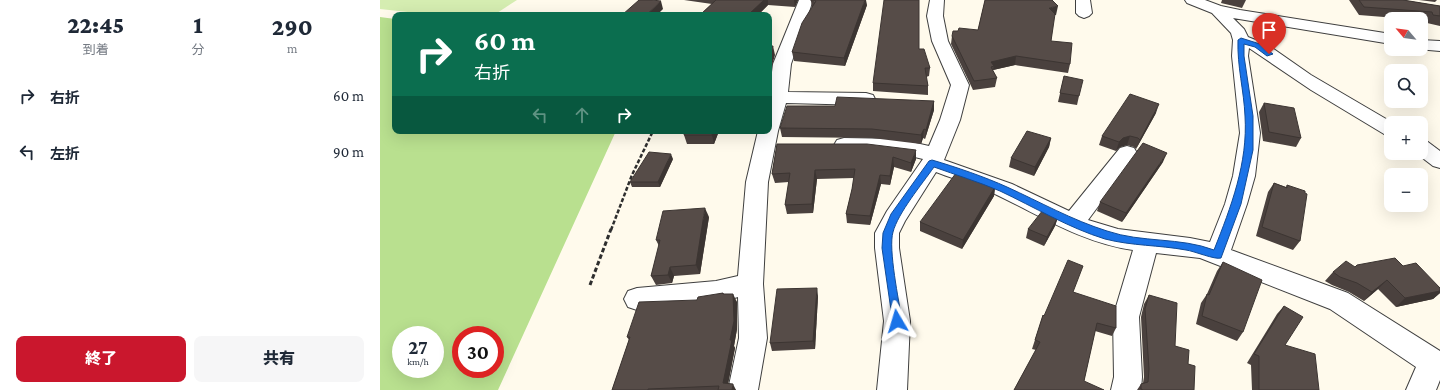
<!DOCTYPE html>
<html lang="ja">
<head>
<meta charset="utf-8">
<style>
  :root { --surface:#fff; --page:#f6f6f7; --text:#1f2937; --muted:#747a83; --accent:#ca172d }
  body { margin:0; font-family:"Crimson Pro","Noto Sans JP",serif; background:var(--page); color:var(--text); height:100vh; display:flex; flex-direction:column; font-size:15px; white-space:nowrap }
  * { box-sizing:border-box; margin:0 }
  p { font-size:13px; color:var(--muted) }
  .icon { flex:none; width:22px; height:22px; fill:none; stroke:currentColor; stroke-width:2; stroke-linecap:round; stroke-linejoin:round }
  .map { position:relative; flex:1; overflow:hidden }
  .details { display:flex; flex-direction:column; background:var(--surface); width:380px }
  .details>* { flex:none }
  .banner { position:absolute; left:12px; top:12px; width:380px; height:122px; border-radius:8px; box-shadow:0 4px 16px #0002; background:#0b6e4f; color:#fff; overflow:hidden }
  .needle { width:26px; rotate:299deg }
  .tools { position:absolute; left:1004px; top:12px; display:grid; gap:8px }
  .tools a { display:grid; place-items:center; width:44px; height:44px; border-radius:8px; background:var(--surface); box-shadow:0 4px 16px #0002; font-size:20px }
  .speed { position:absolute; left:12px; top:326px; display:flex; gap:8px; font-size:20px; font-weight:700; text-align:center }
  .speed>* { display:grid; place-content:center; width:52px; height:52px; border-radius:50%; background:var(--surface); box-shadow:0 4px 16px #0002; line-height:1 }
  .speed small { font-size:10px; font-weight:400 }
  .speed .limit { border:6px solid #d22; background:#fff; color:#111 }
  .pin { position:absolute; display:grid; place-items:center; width:34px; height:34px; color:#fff; margin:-41px -17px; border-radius:50% 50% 50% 0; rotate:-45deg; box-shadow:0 0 4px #0007 }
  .pin .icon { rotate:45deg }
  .me { position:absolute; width:44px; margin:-22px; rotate:353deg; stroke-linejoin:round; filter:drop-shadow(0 0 3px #0008) }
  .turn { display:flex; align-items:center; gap:14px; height:84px; padding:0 16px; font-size:18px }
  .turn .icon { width:52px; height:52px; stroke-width:2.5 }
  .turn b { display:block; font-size:28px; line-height:34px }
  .lanes { display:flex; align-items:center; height:38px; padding:0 16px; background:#0003; justify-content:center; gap:20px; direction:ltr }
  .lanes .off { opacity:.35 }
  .eta { display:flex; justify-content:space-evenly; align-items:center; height:68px; text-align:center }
  .eta b { font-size:24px; font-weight:800; line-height:28px }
  .cta { display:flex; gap:8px; margin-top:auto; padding:8px 16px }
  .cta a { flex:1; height:46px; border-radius:8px; background:var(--accent); color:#fff; font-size:16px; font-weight:800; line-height:46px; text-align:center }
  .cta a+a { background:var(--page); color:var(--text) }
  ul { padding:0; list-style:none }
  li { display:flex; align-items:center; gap:12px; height:56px; padding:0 16px }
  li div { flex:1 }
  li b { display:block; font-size:15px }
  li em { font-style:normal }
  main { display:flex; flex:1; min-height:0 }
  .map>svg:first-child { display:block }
  .green { fill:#d5edb1 }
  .forest { fill:#b9e08f; fill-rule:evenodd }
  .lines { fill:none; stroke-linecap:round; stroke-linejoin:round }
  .street-casing { stroke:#3f3f3f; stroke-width:2 }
  .path-far1 { stroke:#2e2e2e; stroke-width:2.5; stroke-dasharray:4 2; stroke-linecap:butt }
  .path { stroke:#2e2e2e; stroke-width:3; stroke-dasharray:4.5 2.5; stroke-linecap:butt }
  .street { fill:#fff; fill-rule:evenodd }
  .wall { fill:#4a413e }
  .shaded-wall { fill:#3c3532 }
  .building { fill:#564c48; stroke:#3c3532 }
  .route { fill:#1a73e8; stroke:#114b97 }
</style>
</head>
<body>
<main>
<section class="details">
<div class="eta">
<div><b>22:45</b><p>到着</p></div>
<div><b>1</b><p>分</p></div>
<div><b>290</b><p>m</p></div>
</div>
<ul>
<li><svg class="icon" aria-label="right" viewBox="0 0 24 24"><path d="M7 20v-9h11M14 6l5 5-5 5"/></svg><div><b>右折</b></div><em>60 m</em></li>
<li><svg class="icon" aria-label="left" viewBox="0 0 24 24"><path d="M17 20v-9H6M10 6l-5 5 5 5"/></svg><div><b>左折</b></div><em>90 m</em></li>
</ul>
<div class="cta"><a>終了</a><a>共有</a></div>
</section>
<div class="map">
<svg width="1060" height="390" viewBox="0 0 1060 390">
  <rect width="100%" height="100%" fill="#fffaec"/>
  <polygon class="green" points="0,0 137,0 114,15 55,15 0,9"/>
  <path class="forest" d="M0 17 15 19V131H236L118 390H0ZM21 335H55V369H21ZM81 335H115V369H81Z"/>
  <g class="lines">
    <g class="street-casing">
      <g id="street">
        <polygon points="419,0 433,0 411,64 408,92 486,93 493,95 495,99 493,103 486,105 406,103 398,131 388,182 383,284 387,338 378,390 348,390 359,338 358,297 336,303 257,310 248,307 244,299 248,291 257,288 336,281 358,276 366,182 378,131 389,131 389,96 393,64"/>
        <path d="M550 0H564L563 16 568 41 589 85 580 120 564 160 632 184 689 211 740 148 747 146 754 148 757 153 754 158 708 220 738 229 810 238 830 242 845 204 853 176 860 133 852 56 853 40 851 33 832 13 807 3 805 0H825L841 6 860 10 1011 34V44L853 18 864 29 868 37 888 45 931 75 1013 123H1011V136L1004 134 931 90 869 48 868 56 880 133 875 176 867 204 851 250 968 293 1060 351V380L1056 390H1026L1036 367 950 309 820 258 776 253 759 317 762 377 761 390H731L734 377 733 317 753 250C703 243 661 216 617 195 598 186 577 180 556 172L525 221 519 233V248L530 321 527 390H497L504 321 495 248V233L507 211 543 159 518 153 464 152 457 150 454 145 457 140 464 138 518 139 549 146 560 120 571 85 552 41 547 16Z"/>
        <polygon points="696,0 710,0 712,13 709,16 704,18 699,16 696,13"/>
        <polygon points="1041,40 1060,41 1060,51 1037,49 1041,49"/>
        <polygon points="1041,140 1048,142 1060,151 1060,168 1053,166 1036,153 1041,153"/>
      </g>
    </g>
    <polyline class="path-far1" points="231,230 252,175 273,131"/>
    <polyline class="path" points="210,285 231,229"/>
    <use href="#street" class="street"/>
  </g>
  <g class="wall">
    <polygon points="304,0 418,0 415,7 388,5 378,15 321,15 321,14 332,4"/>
    <polygon points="605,0 676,15 674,15 671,41 690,64 688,73 635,65 613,70 613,71 617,78 615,87 593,90 571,44 572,36 578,31 598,30"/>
    <polygon points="842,0 866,0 862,8 841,3"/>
    <polygon points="969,0 1023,0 1060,6 1060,26 1047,23 1046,20 1041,20 1041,19 1029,19 979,15"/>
    <polygon points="1039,0 1057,0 1055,2"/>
    <polygon points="431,1 487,5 465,66 414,61 412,52 432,9"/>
    <polygon points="539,49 550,68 549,76 546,77 548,86 548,95 493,91 493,83"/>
    <polygon points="684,76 699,96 697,105 678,102"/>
    <polygon points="554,101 554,110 545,139 543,138 541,144 492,138 402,137 400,128 455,106"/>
    <polygon points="884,103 921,138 916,147 883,141 879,112"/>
    <polygon points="776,113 756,149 754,147 747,145 740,147 736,151 719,145 722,136"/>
    <polygon points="305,131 339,131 334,144 307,144 304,135"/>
    <polygon points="671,138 669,147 654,176 629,167 631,158"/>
    <polygon points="397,144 536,159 531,172 514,167 510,185 501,184 490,225 467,223 466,214 472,189 474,178 437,179 433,213 407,214 405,205 409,182 395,183 392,174"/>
    <polygon points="293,159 280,187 252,187 250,182"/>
    <polygon points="783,162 742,222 717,211 720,202"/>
    <polygon points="894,183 906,187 907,185 920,241 913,250 876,236 888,192"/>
    <polygon points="615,187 614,196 582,249 540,231 540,222"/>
    <polygon points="329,217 320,274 294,276 292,283 276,285 271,276 279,246 276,240"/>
    <polygon points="678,217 675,226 664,246 646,238 648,229"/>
    <polygon points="843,262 863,332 857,341 816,324 821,303 827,294 837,271"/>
    <polygon points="1023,266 1060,288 1060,293 1053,299 1016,307 998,289 984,301 969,292 952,285 945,281 953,272 975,267"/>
    <polygon points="343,293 344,294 357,302 357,329 354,346 355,348 348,383 356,390 232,390 249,340 247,337 317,300"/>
    <polygon points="693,293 736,328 732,336 715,331 704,381 634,390 656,350 652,349 663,315 664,316"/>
    <polygon points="769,295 795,346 808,364 814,390 757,390 761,384 763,383 764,377 761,317 764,304"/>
    <polygon points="438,296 435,349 392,351 390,343"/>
    <polygon points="904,306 905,345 939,390 872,390 871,365 867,363 897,314"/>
  </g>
  <g class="shaded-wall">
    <polygon points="384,0 388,0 388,5 378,15 368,15"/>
    <polygon points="414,0 418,0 415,7"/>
    <polygon points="485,0 486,0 487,5 465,66 464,58"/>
    <polygon points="281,1 283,9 277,15 266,15"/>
    <polygon points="678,6 676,15 667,16 669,8"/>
    <polygon points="393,46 395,55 389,76 389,61"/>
    <polygon points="636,56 635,65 613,70 614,66 611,62"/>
    <polygon points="554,101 554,110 545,139 546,130"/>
    <polygon points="779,104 776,113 756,149 760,140"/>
    <polygon points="544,129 543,138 541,144 541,135"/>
    <polygon points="333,131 339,131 334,144 332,135"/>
    <polygon points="750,136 747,145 740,147 736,151 739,142 743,138"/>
    <polygon points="671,138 669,147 654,176 655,167"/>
    <polygon points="536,150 536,159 531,172 531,163"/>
    <polygon points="787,153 783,162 742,222 746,213"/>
    <polygon points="291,154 293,159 280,187 278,182"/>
    <polygon points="513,157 514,167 510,185 510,176"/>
    <polygon points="435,170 437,179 433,213 432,204"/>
    <polygon points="500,175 501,184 490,225 490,216"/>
    <polygon points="615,187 614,196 582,249 583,240"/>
    <polygon points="325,208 329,217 320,274 316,265"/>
    <polygon points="678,217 675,226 664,246 667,237"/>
    <polygon points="290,267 294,276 292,283 288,275"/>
    <polygon points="1007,280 998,289 984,301 992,292"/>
    <polygon points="437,288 438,296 435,349 433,341"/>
    <polygon points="1060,291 1060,293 1053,299 1016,307 1025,298"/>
    <polygon points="353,294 357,302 357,329 354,346 355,348 347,390 343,383 350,340"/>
    <polygon points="353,384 356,390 352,390"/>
  </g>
  <g class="building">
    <polygon points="259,0 272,0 281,1 266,15 242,15"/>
    <polygon points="336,0 384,0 368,15 329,15 321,14"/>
    <polygon points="431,0 485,0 464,58 412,52 422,23 436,1 431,1"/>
    <polygon points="504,0 539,0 539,49 544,49 550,68 545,68 548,86 493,83"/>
    <polygon points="605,0 672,0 678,6 669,8 675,14 671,41 692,43 690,64 636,56 611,62 614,66 611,67 617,78 594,81 572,36 573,31 578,31 579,28 598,30"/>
    <polygon points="979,0 1023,0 1060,6 1060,16 1053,15 1052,12 984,7"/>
    <polygon points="389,46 393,46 389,61"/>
    <polygon points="684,76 703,80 699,96 680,93"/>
    <polygon points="750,94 779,104 760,140 758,138 750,136 743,138 739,142 722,136"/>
    <polygon points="457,97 554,101 546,130 544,129 541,135 492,129 400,128 407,106 455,106"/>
    <polygon points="884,103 914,108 921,138 889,132"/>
    <polygon points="305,131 333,131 332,135 304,135"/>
    <polygon points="647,131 671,138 655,167 631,158"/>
    <polygon points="763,143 787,153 746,213 720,202"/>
    <polygon points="397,144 487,144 536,150 531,163 513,157 510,176 500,175 490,216 466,214 472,189 475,169 435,170 432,204 405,205 410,173 392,174"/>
    <polygon points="269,152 291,154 278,182 250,182"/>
    <polygon points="576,173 615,187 583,240 540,222"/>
    <polygon points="894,183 907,188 907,185 925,191 925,193 927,194 920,241 882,227"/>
    <polygon points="325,208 316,265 290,267 288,275 271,276 280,240 276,240 283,211"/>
    <polygon points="663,210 678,217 667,237 648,229"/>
    <polygon points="1015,258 1023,266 1036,263 1060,288 1060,291 1025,298 1007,280 992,292 977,283 960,277 953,272 966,261 975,267 977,265"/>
    <polygon points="688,260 703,266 693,292 736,306 736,328 717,323 704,381 724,390 634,390 660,342 655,340 663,315 664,316"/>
    <polygon points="843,262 882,280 863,332 822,316 827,294 829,295"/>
    <polygon points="437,288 433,341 390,343 397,289"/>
    <polygon points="343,293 343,294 353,294 354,321 350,340 352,340 343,383 353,384 352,390 338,390 339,386 268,389 268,390 232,390 250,337 247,337 259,302 317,300 318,297"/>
    <polygon points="769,295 797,303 795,346 809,350 808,364 815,366 814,390 763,390 761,389 761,384 768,382 769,369 765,309"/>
    <polygon points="904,306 923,317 905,345 935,354 939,390 879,390 879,356 874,354"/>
  </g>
  <path class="route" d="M861 38 880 44 893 54 887 56 875 47 864 44V56L873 116V150L861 204 841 258C835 260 814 251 806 250 779 245 752 246 725 239 689 228 654 207 620 191 599 182 576 175 554 167 542 184 518 213 513 232 508 249 519 301 522 321L521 324 517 326 513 324 502 248 503 233 511 214 549 161 552 160C576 167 605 177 627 187 660 202 692 220 727 231 762 243 800 237 834 250 851 207 868 163 865 116 864 91 857 66 858 40Z"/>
</svg>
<div class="tools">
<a><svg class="needle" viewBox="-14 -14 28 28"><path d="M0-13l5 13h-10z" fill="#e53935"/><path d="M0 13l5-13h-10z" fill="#747a83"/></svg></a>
<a><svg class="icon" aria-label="search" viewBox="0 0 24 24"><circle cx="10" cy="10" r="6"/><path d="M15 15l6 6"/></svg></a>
<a>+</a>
<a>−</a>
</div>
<div class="speed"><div>27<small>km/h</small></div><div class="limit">30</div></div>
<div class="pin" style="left:889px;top:54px;background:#d93025"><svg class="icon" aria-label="arrive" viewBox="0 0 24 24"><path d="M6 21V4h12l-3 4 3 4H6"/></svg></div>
<svg class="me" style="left:517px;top:321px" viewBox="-20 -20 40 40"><path d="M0-17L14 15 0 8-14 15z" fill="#1a73e8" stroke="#fff" stroke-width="4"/></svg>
<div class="banner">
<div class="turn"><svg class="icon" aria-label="right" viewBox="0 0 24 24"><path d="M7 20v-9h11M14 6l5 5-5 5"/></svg><div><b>60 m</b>右折</div></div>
<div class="lanes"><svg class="icon off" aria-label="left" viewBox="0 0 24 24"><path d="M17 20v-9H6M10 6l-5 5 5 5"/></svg><svg class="icon off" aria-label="ahead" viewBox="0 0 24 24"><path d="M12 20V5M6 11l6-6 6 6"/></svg><svg class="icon" aria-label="right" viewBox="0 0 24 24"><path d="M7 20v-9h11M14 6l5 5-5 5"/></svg></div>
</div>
</div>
</main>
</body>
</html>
